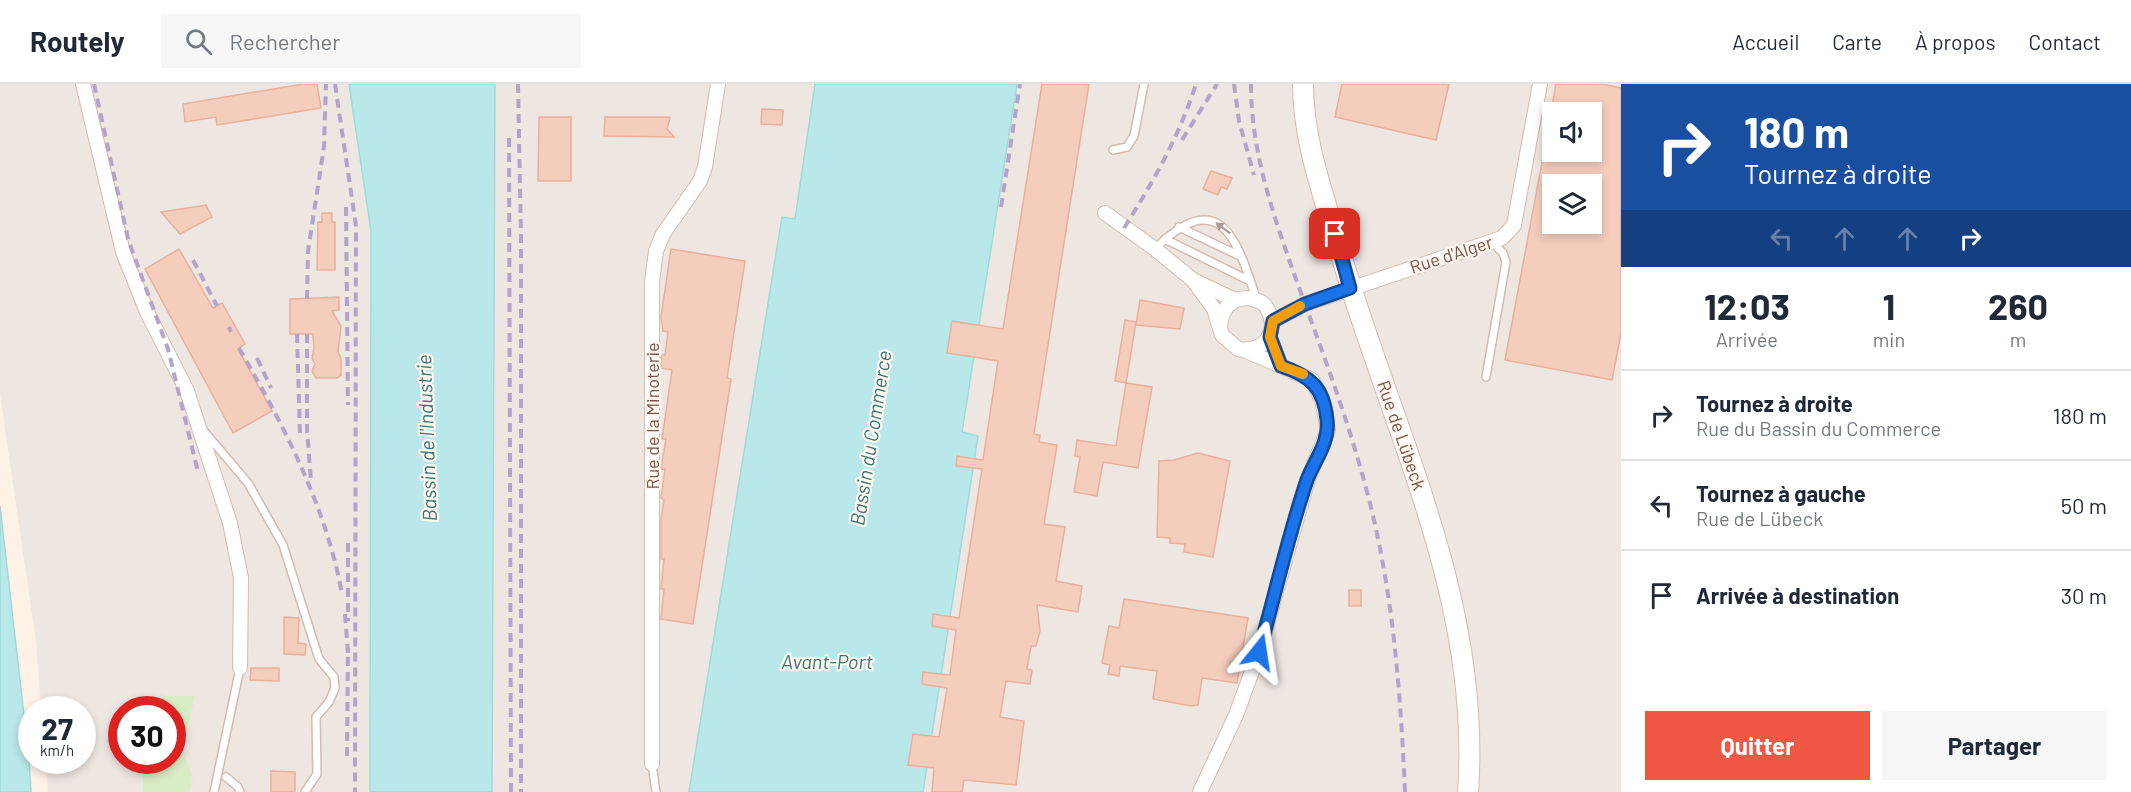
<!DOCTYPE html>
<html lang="fr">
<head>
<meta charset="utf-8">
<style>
  :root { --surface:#fff; --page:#f6f6f7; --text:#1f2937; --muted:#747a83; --line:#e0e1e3; --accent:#f05744 }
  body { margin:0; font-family:Barlow,sans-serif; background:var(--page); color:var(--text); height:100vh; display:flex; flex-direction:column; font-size:22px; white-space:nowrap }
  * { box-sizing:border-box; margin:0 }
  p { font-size:20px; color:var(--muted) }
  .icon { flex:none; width:33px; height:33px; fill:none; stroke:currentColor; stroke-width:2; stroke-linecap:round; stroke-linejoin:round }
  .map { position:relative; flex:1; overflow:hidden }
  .side { display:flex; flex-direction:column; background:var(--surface); width:510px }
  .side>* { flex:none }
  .hud { background:#1a4fa0; color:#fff; overflow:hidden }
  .fabs { position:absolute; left:1542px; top:18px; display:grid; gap:12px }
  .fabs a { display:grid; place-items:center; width:60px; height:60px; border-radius:0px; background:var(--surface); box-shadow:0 3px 9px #0003; font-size:30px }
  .speed { position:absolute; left:18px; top:612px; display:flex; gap:12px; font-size:30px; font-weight:700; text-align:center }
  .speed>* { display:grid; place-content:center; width:78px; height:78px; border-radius:50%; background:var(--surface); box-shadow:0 3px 9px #0003; line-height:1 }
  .speed small { font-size:15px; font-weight:400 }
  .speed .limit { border:9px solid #d22; background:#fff; color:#111 }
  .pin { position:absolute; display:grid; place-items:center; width:51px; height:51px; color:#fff; margin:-26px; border-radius:12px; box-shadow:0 3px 9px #0006 }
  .me { position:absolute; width:66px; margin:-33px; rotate:15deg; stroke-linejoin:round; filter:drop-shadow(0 0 4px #0008) }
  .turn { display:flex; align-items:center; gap:21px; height:126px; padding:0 24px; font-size:27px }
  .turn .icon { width:78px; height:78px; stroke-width:2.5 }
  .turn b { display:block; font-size:42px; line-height:51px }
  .lanes { display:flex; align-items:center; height:57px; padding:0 24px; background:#0003; justify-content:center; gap:30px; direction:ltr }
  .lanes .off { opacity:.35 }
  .eta { display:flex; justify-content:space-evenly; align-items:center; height:102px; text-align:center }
  .eta b { font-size:36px; font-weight:700; line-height:42px }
  .cta { display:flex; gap:12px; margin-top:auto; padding:12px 24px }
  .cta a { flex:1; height:69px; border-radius:0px; background:var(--accent); color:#fff; font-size:24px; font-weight:700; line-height:69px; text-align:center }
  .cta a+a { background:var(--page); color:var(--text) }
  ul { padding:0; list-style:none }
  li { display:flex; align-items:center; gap:18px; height:90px; padding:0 24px; border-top:2px solid var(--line) }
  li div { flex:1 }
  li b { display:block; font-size:22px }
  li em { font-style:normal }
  header { display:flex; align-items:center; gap:36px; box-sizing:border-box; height:84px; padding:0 30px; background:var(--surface); border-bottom:2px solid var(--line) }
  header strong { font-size:28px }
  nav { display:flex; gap:33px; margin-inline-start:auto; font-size:21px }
  .search { width:420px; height:54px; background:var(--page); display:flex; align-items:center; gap:15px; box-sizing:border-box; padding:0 21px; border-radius:0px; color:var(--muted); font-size:22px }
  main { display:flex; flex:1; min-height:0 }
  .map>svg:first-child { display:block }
  .industrial { fill:#eee6e1; fill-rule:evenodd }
  .green { fill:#d9edc4 }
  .water { fill:#b9e8ea; stroke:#9fdadc; stroke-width:1.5 }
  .building { fill:#f5cdbd; stroke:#e9b09c; stroke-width:1.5; fill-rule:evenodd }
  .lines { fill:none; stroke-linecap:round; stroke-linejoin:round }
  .lane-casing { stroke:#d4bbae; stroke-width:10 }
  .street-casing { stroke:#d4bbae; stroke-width:16 }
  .secondary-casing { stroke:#d7baab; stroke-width:22 }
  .lane { stroke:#fff; stroke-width:7 }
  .street { stroke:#fff; stroke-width:14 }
  .secondary { stroke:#fff; stroke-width:20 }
  .rail { stroke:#b4a3ca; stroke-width:4; stroke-dasharray:9 6; stroke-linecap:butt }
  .oneway { fill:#af9992 }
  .route-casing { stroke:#114b97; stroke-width:15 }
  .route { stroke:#1a73e8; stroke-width:10 }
  .slow { stroke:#f59e0b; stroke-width:10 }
  .labels { text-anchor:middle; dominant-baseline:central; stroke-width:4.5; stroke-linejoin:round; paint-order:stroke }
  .street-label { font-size:18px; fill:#7a5549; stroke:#fff7ef }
  .water-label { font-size:20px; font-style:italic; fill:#387679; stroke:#fff7ef }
</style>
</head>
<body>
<header>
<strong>Routely</strong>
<div class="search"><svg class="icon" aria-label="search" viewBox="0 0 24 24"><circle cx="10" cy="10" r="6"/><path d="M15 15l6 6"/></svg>Rechercher</div>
<nav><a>Accueil</a><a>Carte</a><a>À propos</a><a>Contact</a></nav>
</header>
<main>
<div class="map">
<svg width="1621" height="708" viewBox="0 0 1621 708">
  <rect width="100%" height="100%" fill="#fef2e7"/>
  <path class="industrial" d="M0 0H1621V708H48L46 677 82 676V626L41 625 36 557 0 311ZM1552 28H1592V68H1552ZM1552 100H1592V140H1552ZM122 626H172V676H122Z"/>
  <polygon class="green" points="163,612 195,612 182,666 193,692 189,708 143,708 143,677 172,676 172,626 160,625"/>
  <g class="water">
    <polygon points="349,0 495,0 492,708 370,708 371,147"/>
    <polygon points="815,0 1017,0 962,348 978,352 923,708 689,708 782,133 795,135"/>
    <polygon points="0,422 29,675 31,708 0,708"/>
  </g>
  <g class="building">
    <polygon points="303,0 317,0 321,24 217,41 216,33 185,38 183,20"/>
    <polygon points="1042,0 1089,0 1034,350 1040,351 1039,358 1057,361 1044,440 1065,443 1056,497 1082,502 1078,528 1037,521 1040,547 1036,562 1031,562 1027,585 1032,586 1030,600 1006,597 1000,633 1024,637 1016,701 964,696 962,708 932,708 934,684 908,681 913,650 939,653 947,604 922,600 923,588 950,591 956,546 932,542 933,530 959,534 982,385 956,382 957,372 983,376 998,277 947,269 952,237 1003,245"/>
    <polygon points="1342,0 1449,0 1436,56 1335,33"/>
    <path d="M1556 0H1602L1621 4V249L1612 296 1505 276 1544 68H1592V28H1551ZM1552 100H1592V140H1552Z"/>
    <polygon points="762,25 783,26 782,41 761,40"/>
    <polygon points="539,33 571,33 571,97 538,97"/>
    <polygon points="605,33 670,33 667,45 674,53 604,52"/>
    <polygon points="1211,87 1232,94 1227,105 1221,103 1218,111 1203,105"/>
    <polygon points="206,121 212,133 180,150 161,128"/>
    <polygon points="322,129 332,129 332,138 335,138 335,186 317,186 318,138 322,138"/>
    <polygon points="179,165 213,224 222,219 234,240 245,260 238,265 272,327 233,349 145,185"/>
    <polygon points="671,165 745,177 727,294 731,295 693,540 661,535 664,505 661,505 664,475 661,475 661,436 664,416 661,414 665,385 661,385 666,355 662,355 672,286 661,284 661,271 665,271 668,248 663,247 661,233"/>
    <polygon points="339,213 339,226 332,227 341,242 338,268 341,274 341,291 337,294 316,294 312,287 315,280 312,274 314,265 313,250 290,250 290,215"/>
    <polygon points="1140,216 1184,224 1180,245 1136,241"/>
    <polygon points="1125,236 1136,238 1126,299 1115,297"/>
    <polygon points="1126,299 1152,303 1138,384 1103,378 1097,412 1074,408 1080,373 1075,372 1077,356 1116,362"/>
    <polygon points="1198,369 1230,377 1213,473 1184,468 1185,460 1170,459 1170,454 1157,453 1159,377 1174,376"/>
    <rect x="1349" y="506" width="12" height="16"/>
    <polygon points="1124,515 1248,534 1237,599 1202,594 1198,621 1191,622 1153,615 1157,587 1120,582 1119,592 1108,590 1110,581 1102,579 1109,542 1119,544"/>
    <polygon points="284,533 299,534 298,559 306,560 305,571 284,570"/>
    <polygon points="251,584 279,584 279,597 250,596"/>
    <polygon points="271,687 295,688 295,708 271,708"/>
  </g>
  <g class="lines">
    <g class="lane-casing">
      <g id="lane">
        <polyline points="1113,66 1127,63 1134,52 1144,0"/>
        <polyline points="1179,143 1240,172"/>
        <polyline points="1165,155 1250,197"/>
        <path d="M1155 165C1219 101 1237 154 1256 214"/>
        <polyline points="1486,293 1506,178 1503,169 1491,157"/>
        <polyline points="203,346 248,399 283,461 319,575 334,593 335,604 329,618 316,633 317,690 305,708"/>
        <polyline points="652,680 656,708"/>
        <polyline points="226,693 238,703 240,708"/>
        <polyline points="214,708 240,584"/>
      </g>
    </g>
    <g class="street-casing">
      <g id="street">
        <polyline points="83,0 123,168 147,228 187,307 230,439 241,494 240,584"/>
        <polyline points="1105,129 1155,165 1193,196 1235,216"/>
        <path d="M1193 196 1214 225 1222 251 1238 265C1267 270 1282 243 1264 220 1243 207 1222 217 1220 242"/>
        <polyline points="1273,237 1305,220 1502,154 1514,141 1540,0"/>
        <polyline points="1246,267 1281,282 1270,253"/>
        <polyline points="652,680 652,198 656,167 663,150 700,97 705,83 718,0"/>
        <polyline points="1200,708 1236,631 1259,568 1308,395 1328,346 1322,316 1312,296 1281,282"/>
      </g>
    </g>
    <g class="secondary-casing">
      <path id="secondary" d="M1303 0C1303 56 1323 110 1339 164 1391 345 1482 513 1468 708"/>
    </g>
    <use href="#lane" class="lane"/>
    <use href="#street" class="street"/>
    <use href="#secondary" class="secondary"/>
    <g class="rail">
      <polyline points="94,0 128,155 168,265 198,388"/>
      <polyline points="335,0 356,142 355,708"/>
      <polyline points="518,0 521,153 521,708"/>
      <polyline points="1234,0 1239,37 1254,91"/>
      <path d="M1251 0C1251 65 1271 124 1292 184 1316 251 1342 318 1361 386 1392 492 1400 598 1405 708"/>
      <polyline points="509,54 511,708"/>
      <polyline points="1182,56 1217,0"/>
      <polyline points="346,123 348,321"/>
      <polyline points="1001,123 1020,0"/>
      <path d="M1124 144C1153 98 1179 53 1196 0"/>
      <polyline points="193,176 217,222"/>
      <polyline points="307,215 308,167 324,63 326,0"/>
      <polyline points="229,243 231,248"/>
      <polyline points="297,250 300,349"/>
      <polyline points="307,250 307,346 311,397"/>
      <path d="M239 264C283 340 326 422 342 510"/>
      <polyline points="257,274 271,304"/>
      <polyline points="348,459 348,537"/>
      <polyline points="345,530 348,569"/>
      <polyline points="347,672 348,564"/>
    </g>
  </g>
  <defs><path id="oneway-solid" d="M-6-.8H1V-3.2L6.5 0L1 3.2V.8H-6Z" transform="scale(1.5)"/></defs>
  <use class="oneway" href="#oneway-solid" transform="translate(1223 144) rotate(-143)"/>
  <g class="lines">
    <g class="route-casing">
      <path id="route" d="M1259 568C1275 511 1288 452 1307 396 1314 377 1330 358 1327 336 1324 303 1310 292 1281 282L1270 253 1273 237 1305 220 1350 204 1335 150"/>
    </g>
    <use href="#route" class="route"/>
    <polyline class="slow" points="1300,222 1273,237 1270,253 1281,282 1303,290"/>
  </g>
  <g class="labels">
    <g class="street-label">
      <text transform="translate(1451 170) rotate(-18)">Rue d'Alger</text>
      <text transform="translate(652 332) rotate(-90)">Rue de la Minoterie</text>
      <text transform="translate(1402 351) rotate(71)">Rue de Lübeck</text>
    </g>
    <g class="water-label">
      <text transform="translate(426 354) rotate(-92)">Bassin de l'Industrie</text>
      <text transform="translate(870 354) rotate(-81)">Bassin du Commerce</text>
      <text x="827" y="577">Avant-Port</text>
    </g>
  </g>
</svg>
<div class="fabs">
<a><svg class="icon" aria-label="sound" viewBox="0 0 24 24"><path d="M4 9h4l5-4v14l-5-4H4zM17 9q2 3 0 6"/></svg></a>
<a><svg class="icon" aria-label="layers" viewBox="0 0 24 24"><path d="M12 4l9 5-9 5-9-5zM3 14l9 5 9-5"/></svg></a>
</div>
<div class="speed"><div>27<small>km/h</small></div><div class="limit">30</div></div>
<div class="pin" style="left:1335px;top:150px;background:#d93025"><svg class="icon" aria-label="arrive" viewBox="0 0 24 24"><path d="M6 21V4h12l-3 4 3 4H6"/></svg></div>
<svg class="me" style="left:1259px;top:568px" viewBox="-20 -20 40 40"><path d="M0-17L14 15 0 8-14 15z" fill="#1a73e8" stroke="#fff" stroke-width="4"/></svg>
</div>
<section class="side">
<div class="hud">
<div class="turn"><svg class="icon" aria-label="right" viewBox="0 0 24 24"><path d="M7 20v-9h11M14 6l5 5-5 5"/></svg><div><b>180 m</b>Tournez à droite</div></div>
<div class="lanes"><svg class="icon off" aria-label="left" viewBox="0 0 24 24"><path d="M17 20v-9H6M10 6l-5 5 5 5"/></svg><svg class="icon off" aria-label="ahead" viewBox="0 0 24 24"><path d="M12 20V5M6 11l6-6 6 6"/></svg><svg class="icon off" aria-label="ahead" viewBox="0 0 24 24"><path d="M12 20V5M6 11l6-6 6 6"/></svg><svg class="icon" aria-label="right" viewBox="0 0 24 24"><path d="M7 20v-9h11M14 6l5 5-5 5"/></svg></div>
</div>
<div class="eta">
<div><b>12:03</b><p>Arrivée</p></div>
<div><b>1</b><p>min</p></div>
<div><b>260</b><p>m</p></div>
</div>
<ul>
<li><svg class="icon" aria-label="right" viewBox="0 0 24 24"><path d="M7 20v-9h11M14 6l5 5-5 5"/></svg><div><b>Tournez à droite</b><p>Rue du Bassin du Commerce</p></div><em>180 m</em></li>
<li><svg class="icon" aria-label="left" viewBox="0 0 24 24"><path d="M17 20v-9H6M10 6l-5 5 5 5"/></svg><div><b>Tournez à gauche</b><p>Rue de Lübeck</p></div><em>50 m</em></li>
<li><svg class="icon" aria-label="arrive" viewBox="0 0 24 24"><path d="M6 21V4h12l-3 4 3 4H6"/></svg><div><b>Arrivée à destination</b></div><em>30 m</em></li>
</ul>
<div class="cta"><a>Quitter</a><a>Partager</a></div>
</section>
</main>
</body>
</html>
